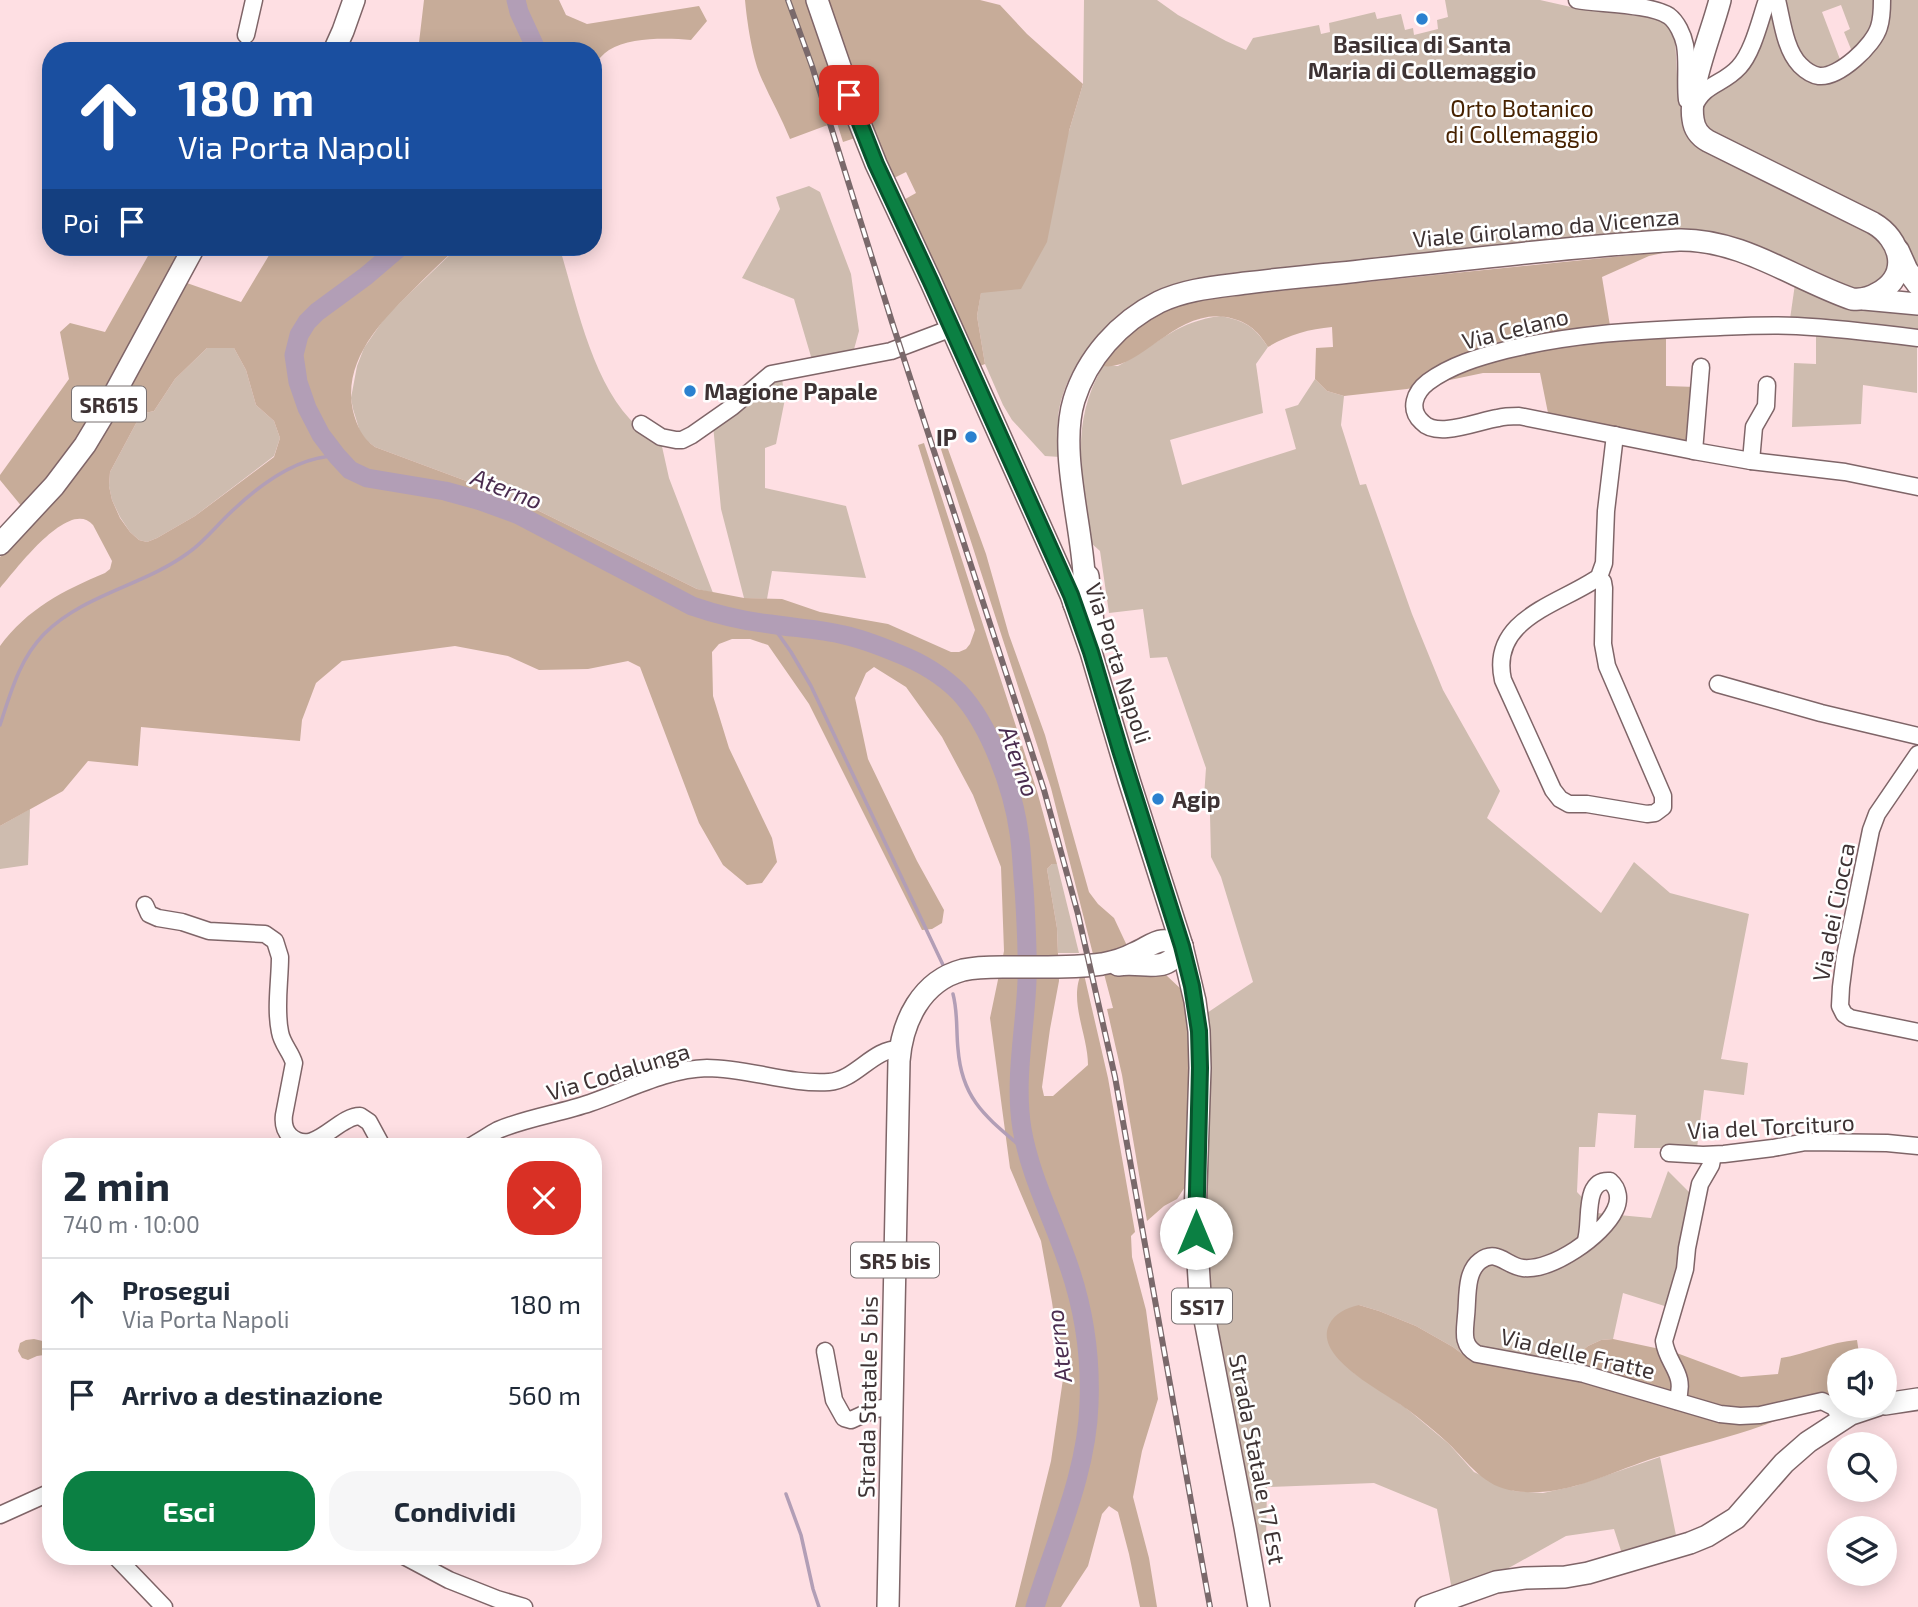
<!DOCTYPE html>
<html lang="it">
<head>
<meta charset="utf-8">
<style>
  :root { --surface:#fff; --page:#f6f6f7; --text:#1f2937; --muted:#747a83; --line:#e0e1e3; --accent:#0b8043 }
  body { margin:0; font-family:"Exo 2",sans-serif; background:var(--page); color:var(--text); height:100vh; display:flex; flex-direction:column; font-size:26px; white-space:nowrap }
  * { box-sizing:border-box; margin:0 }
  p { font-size:23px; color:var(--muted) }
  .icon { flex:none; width:38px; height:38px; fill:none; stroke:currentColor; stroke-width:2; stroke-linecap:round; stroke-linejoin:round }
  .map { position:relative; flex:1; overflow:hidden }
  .details { position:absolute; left:42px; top:1138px; width:560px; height:427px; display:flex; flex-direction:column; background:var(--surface); border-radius:28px; box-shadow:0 4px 18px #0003 }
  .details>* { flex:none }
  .top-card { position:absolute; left:42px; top:42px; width:560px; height:214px; border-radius:28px; box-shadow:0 4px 18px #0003; background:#1a4fa0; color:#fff; overflow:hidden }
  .buttons { position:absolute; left:1827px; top:1348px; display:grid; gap:14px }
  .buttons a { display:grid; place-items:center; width:70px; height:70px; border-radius:50%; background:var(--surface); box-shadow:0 4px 18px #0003; font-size:35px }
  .pin { position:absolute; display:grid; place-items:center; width:60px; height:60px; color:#fff; margin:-30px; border-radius:14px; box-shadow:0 4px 10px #0006 }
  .me { position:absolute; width:77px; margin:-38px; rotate:0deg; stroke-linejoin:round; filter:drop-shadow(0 0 5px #0008) }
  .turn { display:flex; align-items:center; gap:24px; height:147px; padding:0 21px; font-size:32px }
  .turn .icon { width:91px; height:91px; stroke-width:2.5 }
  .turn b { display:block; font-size:49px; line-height:60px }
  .then { display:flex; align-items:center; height:66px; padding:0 21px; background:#0003; gap:14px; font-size:26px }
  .round { display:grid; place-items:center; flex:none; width:74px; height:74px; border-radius:28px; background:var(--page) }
  .summary { display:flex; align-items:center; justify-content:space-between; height:119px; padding:0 21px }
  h1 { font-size:42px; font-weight:700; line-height:52px }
  .button { display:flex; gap:14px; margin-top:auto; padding:14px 21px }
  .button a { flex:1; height:80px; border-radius:28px; background:var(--accent); color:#fff; font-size:28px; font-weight:700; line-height:80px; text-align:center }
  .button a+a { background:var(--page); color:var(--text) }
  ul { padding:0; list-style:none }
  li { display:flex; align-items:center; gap:21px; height:91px; padding:0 21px; border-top:2px solid var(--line) }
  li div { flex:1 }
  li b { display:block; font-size:26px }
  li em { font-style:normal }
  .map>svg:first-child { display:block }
  .green { fill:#cebcaf }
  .forest { fill:#c7ac99; fill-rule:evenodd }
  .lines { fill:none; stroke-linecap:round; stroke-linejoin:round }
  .stream { stroke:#b29eb6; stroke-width:3.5 }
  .river { stroke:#b29eb6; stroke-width:19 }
  .minor-casing { stroke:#7f6568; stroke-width:19 }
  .major-casing { stroke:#7f6568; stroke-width:24 }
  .minor { stroke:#fff; stroke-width:16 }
  .major { stroke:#fff; stroke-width:21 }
  .rail-casing { stroke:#7a696b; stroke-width:6 }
  .rail { stroke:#fff; stroke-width:3.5; stroke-dasharray:10; stroke-linecap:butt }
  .route-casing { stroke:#07532c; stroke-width:18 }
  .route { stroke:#0b8043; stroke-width:12 }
  .poi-dot { fill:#2b81cf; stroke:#fff; stroke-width:2.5 }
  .labels { text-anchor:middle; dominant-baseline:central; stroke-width:5; stroke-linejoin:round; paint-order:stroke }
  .shield { fill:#fff; stroke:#787071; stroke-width:2 }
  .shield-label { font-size:21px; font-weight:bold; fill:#3e3334 }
  .poi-label { font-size:23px; font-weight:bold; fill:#3e3334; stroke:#fff; text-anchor:start }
  .park-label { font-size:23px; fill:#472201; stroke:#fff }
  .street-label { font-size:23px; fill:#3e3334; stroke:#fff }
  .water-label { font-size:24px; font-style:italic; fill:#4b2d50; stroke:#fff }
</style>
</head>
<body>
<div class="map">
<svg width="1918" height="1607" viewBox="0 0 1918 1607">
  <rect width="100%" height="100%" fill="#fedfe3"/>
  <g class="green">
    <path d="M1084 0H1157L1178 15 1226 41 1246 50 1253 38 1319 25 1321 34 1330 32 1329 23 1375 12 1377 19 1401 14 1405 30 1413 28 1414 35 1438 29 1437 20 1448 17 1445 0H1540L1580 9 1657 18 1669 24 1675 37 1678 94 1683 120 1879 238C1881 242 1887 248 1888 253 1894 273 1875 287 1857 289 1837 283 1817 272 1798 263 1752 242 1718 230 1668 229 1555 240 1443 252 1330 264 1300 267 1270 270 1240 273 1212 276 1184 279 1158 291 1111 313 1062 366 1058 420 1057 432 1059 445 1060 457L1045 456 1012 420 1003 405 985 364 977 316 981 292 1069 131 1083 84Z"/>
    <polygon points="1782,0 1876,0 1873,26 1853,54 1844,32 1850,29 1841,5 1822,12 1841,62 1833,67 1815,69 1799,54"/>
    <path d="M1886 0H1918V274C1909 255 1905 235 1888 222L1714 132C1701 124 1702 113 1703 99L1733 79 1772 1 1795 64 1844 74Z"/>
    <polygon points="809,186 820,192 851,274 859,331 853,353 812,360 794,299 742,278 780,209 776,197"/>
    <path d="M458 247H562L560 249C577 305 593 387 638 427 645 433 653 437 661 442L669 478 713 593 697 589 529 506 469 482 375 447 367 441 360 432 353 409 351 398 357 366 364 348 386 316Z"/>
    <polygon points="1795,284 1918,311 1918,331 1790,319"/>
    <path d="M1221 316C1245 321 1254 326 1268 347L1256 364 1263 413 1170 440 1182 485 1296 449 1285 409 1298 405 1315 379 1327 391 1344 396 1341 425 1360 485 1366 484 1412 614 1443 690 1500 791 1487 818 1601 913 1634 862 1670 893 1749 914 1721 1059 1748 1063 1744 1095 1704 1090 1697 1148H1634L1636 1115 1598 1113 1595 1147H1579L1577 1192 1597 1213 1651 1218 1668 1171 1694 1197 1671 1308 1623 1293 1613 1339 1601 1340 1588 1346 1577 1355 1557 1366 1481 1363 1465 1356 1453 1347 1416 1326 1379 1311 1359 1305 1354 1373 1406 1408 1449 1444 1474 1472 1514 1491 1543 1493 1575 1486 1660 1457 1677 1540 1623 1557 1614 1529 1566 1536 1498 1574 1452 1590 1437 1509 1374 1483 1267 1487 1266 1539 1254 1541 1204 1277V1015L1253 982 1221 877 1211 857 1210 815 1204 797 1206 768 1167 657 1150 658 1143 609 1109 613 1100 551 1091 543C1083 479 1068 426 1103 366H1118L1125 362C1160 342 1178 321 1221 316Z"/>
    <polygon points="1816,333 1917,343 1917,393 1863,385 1861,424 1792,427 1794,363 1816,364"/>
    <polygon points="207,348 234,348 246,370 256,405 274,421 280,438 274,456 195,516 157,538 147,542 139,540 130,532 120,517 112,500 109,486 110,472 141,414 154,411 175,379"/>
    <polygon points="782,379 785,399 776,444 765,448 765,488 846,506 866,578 772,571 767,599 744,598 721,509 713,425 765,383"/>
    <polygon points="30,809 28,865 0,869 0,826"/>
    <polygon points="1052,864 1057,864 1079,953 1058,953 1057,928 1047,869"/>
  </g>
  <g class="forest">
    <path d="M424 0H559L566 15 587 24 699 6 707 21 691 40C667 38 630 37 609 50 603 54 598 60 593 66V51H418Z"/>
    <path d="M745 0H980L1000 5 1027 34 1083 84 1069 131 1047 242 1021 289 981 293 977 316 985 364 977 367 900 202 916 193 906 172 890 180 858 137 843 142 837 123 825 126 790 139C781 117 769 96 760 75 752 55 747 22 745 0Z"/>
    <polygon points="153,247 186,247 79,439 23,508 0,480 0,475 69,379 60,332 70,323 105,332"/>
    <path d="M274 247H458C443 260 429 274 415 288 382 320 342 360 353 411 357 426 362 438 375 447L469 482 529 506 697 589 744 598 782 599 820 612 888 624 951 652H959L966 649 970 644 975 630 918 445 924 443 1037 791 1057 864H1052L1047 869 1057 928 1059 981 1050 1029 1042 1087 1044 1096H1053L1088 1065C1088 1034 1067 999 1083 970L1108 1078 1135 1232 1131 1236 1132 1257 1146 1310 1158 1399 1142 1451 1133 1497 1149 1558 1157 1607H1140L1129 1554 1118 1512 1109 1506 1102 1514 1088 1566 1061 1607H1015L1051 1461 1063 1379 1052 1302 1041 1241 1010 1168 990 1018 1004 951 1001 867 973 795 942 737 906 687 874 667 866 673 855 698 868 759 917 861 944 910 942 923 932 929 922 930 809 704 768 645 750 639H732L719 644 712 652 713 696 729 748 772 838 777 862 762 883 747 885 723 865 699 823 640 667 628 661 588 669 539 670 508 656 455 646 342 661 316 683 302 720 300 741 141 727 138 766 88 761 63 791 0 826V646C27 609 64 590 105 573L110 569 112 561 93 525C69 497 15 571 0 588V557L6 551 184 282 241 302ZM207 348H234L246 370 256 405 274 421 280 438 274 457 195 516 157 538 147 542 139 540 130 532 120 518 112 500 109 486 110 472 141 414 154 411 175 379Z"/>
    <path d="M1672 251 1649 256 1602 277 1612 338 1666 337V386L1696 387 1687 442 1548 413 1540 373H1483L1407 389 1344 396 1327 391 1315 379 1316 348 1333 347 1332 327C1309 329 1288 335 1268 347 1257 329 1246 321 1226 317 1175 309 1139 372 1103 366 1137 321 1161 307 1217 297Z"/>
    <polygon points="944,438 986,554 1009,635 1045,735 1089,892 1098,904 1114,918 1129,950 1157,971 1166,975 1181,989 1190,1017 1191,1166 1185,1187 1177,1199 1164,1206 1147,1221 1122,1075 1107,1009 1113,1008 1103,970 1097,970 1051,788 938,440"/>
    <path d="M1359 1305 1379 1311 1416 1326 1453 1347 1465 1356 1481 1363 1557 1366 1577 1355 1588 1346 1601 1340 1613 1339 1674 1352 1741 1377 1778 1374 1781 1358C1807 1354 1830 1342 1857 1340L1860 1360H1839V1405H1861L1844 1413 1829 1399C1803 1409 1777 1421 1750 1430 1716 1441 1681 1449 1648 1460 1605 1475 1561 1498 1515 1491 1483 1487 1469 1463 1448 1443 1435 1431 1420 1419 1407 1409 1386 1393 1313 1358 1329 1325 1335 1313 1346 1308 1359 1305Z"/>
    <polygon points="34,1339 51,1343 51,1354 37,1356 28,1360 22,1358 18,1351 20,1343 26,1340"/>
  </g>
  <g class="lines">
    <g class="stream">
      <polyline points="772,625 791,652 811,686 944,967"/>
      <path d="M0 725C11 692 19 660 44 634 84 594 143 586 188 553 204 542 216 526 230 513 258 486 297 456 337 456"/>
      <path d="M953 994C958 1013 956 1030 958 1049 962 1102 989 1119 1026 1151"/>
      <polyline points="786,1494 801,1535 813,1589 819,1607"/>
    </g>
    <g class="river">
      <polyline points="516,0 519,12 537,51"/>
      <path d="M400 247 366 276 317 312 307 322 299 335 294 355 298 382 307 408 321 435 337 456 350 470 367 478 445 491 481 501 519 515 692 606C718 615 743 621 770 624 795 628 820 629 844 635 862 639 880 646 897 653 920 662 941 674 959 692 990 725 1013 789 1019 833 1022 851 1022 870 1024 888 1026 919 1028 950 1027 981 1025 1031 1014 1080 1022 1129 1030 1175 1051 1215 1066 1258 1083 1304 1091 1355 1089 1404 1087 1474 1055 1541 1035 1607"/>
    </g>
    <g class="minor-casing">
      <g id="minor">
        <path d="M1577 0C1600 4 1651 4 1669 16 1677 22 1683 35 1685 45 1688 63 1685 82 1687 100"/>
        <path d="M1777 0C1782 20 1785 50 1800 65 1805 70 1812 75 1819 76 1839 78 1874 45 1879 27 1882 18 1882 9 1882 0"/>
        <polyline points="246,35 254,0"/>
        <path d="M1694 107C1704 83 1723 85 1739 67 1753 52 1760 20 1767 0"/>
        <path d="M1918 338C1878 333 1837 328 1797 326 1763 324 1729 327 1696 328 1629 331 1572 334 1506 350 1479 357 1451 365 1428 382 1415 392 1408 409 1422 422 1437 439 1478 421 1498 418 1505 416 1512 416 1519 416L1694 451 1751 461 1845 472 1918 487"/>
        <polyline points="641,424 661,437 676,440 682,440 692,435 732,407 771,374 891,351 952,328"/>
        <polyline points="1694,451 1701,367"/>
        <polyline points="1751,461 1754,427 1766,406 1767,385"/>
        <path d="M1599 577C1561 604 1489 618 1503 680L1553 790 1560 799 1569 804H1587L1647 814 1655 813 1663 807V796L1607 666 1603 644 1604 588 1603 582 1599 577 1604 563 1606 511 1615 435"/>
        <polyline points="1718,684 1821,713 1918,736"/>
        <polyline points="1918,754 1877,814 1871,830 1845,956 1841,987 1840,1006 1844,1014 1850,1018 1918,1032"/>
        <path d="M145 905 149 914 158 918 182 922 209 931 265 934 275 941 280 957C280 981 275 1008 280 1032 282 1044 291 1052 294 1063L284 1115C283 1123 284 1130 290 1136 314 1158 337 1116 360 1116L369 1122 382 1146"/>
        <path d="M471 1146C480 1141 489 1135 498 1130 526 1118 561 1113 590 1103 628 1090 667 1069 707 1068 747 1068 791 1085 829 1082 856 1080 873 1048 900 1049"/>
        <polyline points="1669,1153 1703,1155 1724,1154 1773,1148 1806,1142 1887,1143 1918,1146"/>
        <path d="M1585 1243C1593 1225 1581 1179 1610 1181 1619 1189 1620 1200 1615 1210 1603 1236 1552 1271 1523 1268 1506 1266 1497 1248 1480 1261 1465 1272 1468 1299 1466 1316 1465 1331 1461 1345 1477 1354L1584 1374 1720 1414 1740 1416 1760 1415 1822 1401 1834 1407 1842 1419"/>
        <polyline points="825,1351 834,1400 844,1418 851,1420 875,1409 892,1407"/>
        <path d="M1677 1401C1687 1373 1667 1365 1664 1341L1685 1269 1687 1248 1700 1184 1711 1165 1713 1155"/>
        <polyline points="0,1515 51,1492"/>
        <polyline points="115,1556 164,1607"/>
        <polyline points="404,1556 449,1580 497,1599 524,1607"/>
      </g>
    </g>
    <g class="major-casing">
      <g id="major">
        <polyline points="817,0 858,119 876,164 931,282 1071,595 1091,652 1129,780 1182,946 1195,1001 1199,1031 1200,1068 1195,1216 1200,1294 1245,1527 1259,1607"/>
        <polyline points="334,51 343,31 354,0"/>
        <polyline points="1898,250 1907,270 1918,285"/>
        <polyline points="1864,299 1918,304"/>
        <polyline points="0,544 54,486 85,445 103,415 194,247"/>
        <polyline points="1088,576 1095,641"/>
        <path d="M1074 604 1083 588 1084 574C1081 522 1059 449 1074 400 1087 358 1119 322 1159 302 1186 289 1216 287 1246 283 1278 279 1309 276 1341 273 1453 261 1566 247 1679 240 1742 239 1794 279 1852 299 1861 300 1870 298 1878 293 1911 275 1901 239 1873 223L1708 141C1699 136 1694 128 1693 119 1688 88 1712 32 1720 0"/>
        <path d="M1118 965C1146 961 1167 976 1182 946"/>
        <polyline points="1885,1404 1918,1399"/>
        <path d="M888 1607 899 1061C902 1022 921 981 963 970 980 966 998 967 1016 967 1045 967 1074 968 1102 964 1113 962 1124 959 1133 954 1154 945 1159 934 1182 946"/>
        <polyline points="1426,1607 1496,1582 1525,1578 1565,1577 1588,1573 1690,1543 1707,1536 1736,1518 1784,1463 1808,1442 1851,1414 1878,1405"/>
      </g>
    </g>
    <use href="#minor" class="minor"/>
    <use href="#major" class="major"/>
    <g class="rail-casing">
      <polyline id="rail" points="788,0 812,66 892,322 1044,790 1078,914 1115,1077 1210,1607"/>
    </g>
    <use href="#rail" class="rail"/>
  </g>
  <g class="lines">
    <g class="route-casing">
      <polyline id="route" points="849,95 876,164 931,282 1071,595 1091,652 1120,750 1182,946 1192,986 1199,1031 1200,1068 1196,1233"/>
    </g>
    <use href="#route" class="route"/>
  </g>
  <g class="poi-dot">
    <circle cx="1422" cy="19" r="7"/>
    <circle cx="690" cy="391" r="7"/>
    <circle cx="971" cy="437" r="7"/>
    <circle cx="1158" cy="799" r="7"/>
  </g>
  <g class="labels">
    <g class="shield">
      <rect x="72" y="386.5" width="74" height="35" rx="5"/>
      <rect x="851" y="1242.5" width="88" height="35" rx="5"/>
      <rect x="1172" y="1288.5" width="60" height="35" rx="5"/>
    </g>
    <g class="shield-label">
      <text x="109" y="404">SR615</text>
      <text x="895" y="1260">SR5 bis</text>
      <text x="1202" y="1306">SS17</text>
    </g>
    <g class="poi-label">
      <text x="1422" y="44" text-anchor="middle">Basilica di Santa<tspan x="1422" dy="26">Maria di Collemaggio</tspan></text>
      <text x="704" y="391">Magione Papale</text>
      <text x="957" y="437" text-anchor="end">IP</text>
      <text x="1172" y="799">Agip</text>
    </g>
    <g class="park-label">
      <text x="1522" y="108">Orto Botanico<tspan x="1522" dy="26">di Collemaggio</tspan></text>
    </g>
    <g class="street-label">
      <text transform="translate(1546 227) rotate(-5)">Viale Girolamo da Vicenza</text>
      <text transform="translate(1515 328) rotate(-14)">Via Celano</text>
      <text transform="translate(1119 663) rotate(72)">Via Porta Napoli</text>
      <text transform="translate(1833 912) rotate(-79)">Via dei Ciocca</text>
      <text transform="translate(618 1071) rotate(-17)">Via Codalunga</text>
      <text transform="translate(1771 1126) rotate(-3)">Via del Torcituro</text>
      <text transform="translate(1578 1353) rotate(13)">Via delle Fratte</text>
      <text transform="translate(867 1397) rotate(-89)">Strada Statale 5 bis</text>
      <text transform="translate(1258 1459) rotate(79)">Strada Statale 17 Est</text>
    </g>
    <g class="water-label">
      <text transform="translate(507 488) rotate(21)">Aterno</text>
      <text transform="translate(1020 761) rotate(70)">Aterno</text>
      <text transform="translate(1058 1346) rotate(-97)">Aterno</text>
    </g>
  </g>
</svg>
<div class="buttons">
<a><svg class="icon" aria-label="sound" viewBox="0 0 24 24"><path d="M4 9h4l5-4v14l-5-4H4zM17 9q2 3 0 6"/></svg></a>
<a><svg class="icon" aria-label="search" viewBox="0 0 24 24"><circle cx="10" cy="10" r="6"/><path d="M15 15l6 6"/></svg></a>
<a><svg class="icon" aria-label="layers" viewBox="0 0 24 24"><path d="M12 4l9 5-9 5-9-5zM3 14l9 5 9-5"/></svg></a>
</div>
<div class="pin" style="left:849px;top:95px;background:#d93025"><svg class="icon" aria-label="arrive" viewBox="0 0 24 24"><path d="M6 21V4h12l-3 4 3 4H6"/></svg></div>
<svg class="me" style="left:1196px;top:1233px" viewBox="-20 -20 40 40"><circle r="19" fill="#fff"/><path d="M0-13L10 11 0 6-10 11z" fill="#0b8043"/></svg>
<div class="top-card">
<div class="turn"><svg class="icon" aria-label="ahead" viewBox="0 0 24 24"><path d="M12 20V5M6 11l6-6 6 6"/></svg><div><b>180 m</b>Via Porta Napoli</div></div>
<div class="then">Poi<svg class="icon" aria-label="arrive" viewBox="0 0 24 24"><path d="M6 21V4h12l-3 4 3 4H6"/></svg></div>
</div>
<section class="details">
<div class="summary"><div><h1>2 min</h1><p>740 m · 10:00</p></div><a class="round" style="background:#d93025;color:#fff"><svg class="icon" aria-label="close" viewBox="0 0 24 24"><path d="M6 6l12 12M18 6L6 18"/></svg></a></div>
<ul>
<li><svg class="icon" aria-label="ahead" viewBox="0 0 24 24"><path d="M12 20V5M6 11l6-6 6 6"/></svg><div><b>Prosegui</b><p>Via Porta Napoli</p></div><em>180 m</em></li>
<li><svg class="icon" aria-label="arrive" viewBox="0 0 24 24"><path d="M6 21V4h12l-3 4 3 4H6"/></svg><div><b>Arrivo a destinazione</b></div><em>560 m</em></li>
</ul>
<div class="button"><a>Esci</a><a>Condividi</a></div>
</section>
</div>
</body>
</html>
